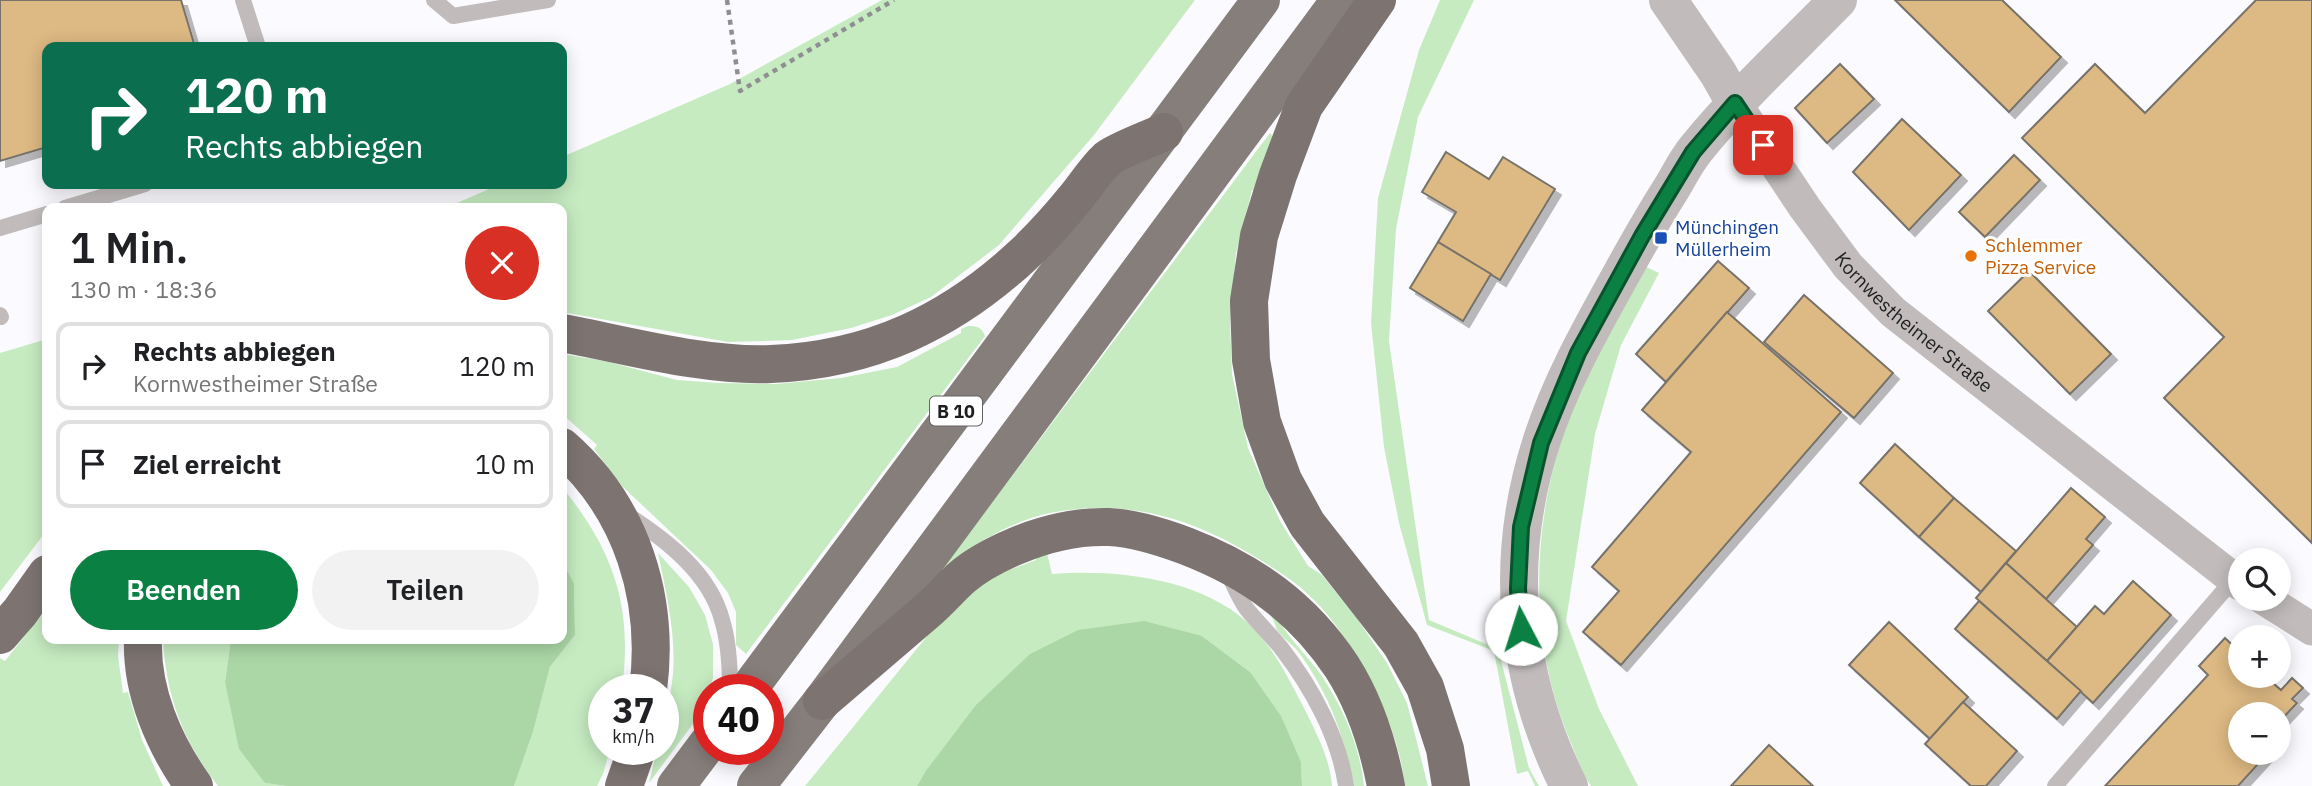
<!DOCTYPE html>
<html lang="de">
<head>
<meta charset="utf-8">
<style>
  :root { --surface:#fff; --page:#f2f2f2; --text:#202124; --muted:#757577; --line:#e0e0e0; --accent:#0b8043 }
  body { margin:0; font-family:"IBM Plex Sans",sans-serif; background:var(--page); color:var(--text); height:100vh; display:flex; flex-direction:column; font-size:26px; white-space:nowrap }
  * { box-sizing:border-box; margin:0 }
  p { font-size:23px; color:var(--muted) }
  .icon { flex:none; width:38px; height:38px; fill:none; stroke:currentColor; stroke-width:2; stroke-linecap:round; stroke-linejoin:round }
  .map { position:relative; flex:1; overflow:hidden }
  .side { position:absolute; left:42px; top:203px; width:525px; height:441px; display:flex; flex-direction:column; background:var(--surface); border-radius:14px; box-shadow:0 4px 18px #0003 }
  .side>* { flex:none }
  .banner { position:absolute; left:42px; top:42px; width:525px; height:147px; border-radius:14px; box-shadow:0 4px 18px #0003; background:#0b6e4f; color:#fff; overflow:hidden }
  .controls { position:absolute; left:2228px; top:548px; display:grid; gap:14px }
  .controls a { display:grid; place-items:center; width:63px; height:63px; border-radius:50%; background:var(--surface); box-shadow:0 4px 18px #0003; font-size:35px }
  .speed { position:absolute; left:588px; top:674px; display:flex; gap:14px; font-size:35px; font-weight:700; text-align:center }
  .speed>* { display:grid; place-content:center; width:91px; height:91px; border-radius:50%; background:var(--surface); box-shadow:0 4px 18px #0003; line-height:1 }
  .speed small { font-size:18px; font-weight:400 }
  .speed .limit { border:10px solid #d22; background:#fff; color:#111 }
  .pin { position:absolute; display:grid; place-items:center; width:60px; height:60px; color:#fff; margin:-30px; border-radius:14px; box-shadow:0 4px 10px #0006 }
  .me { position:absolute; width:77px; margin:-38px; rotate:355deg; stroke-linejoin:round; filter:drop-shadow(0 0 5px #0008) }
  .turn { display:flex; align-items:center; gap:24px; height:147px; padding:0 28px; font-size:32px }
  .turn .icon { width:91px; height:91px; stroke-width:2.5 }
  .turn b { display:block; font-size:49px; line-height:60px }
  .round { display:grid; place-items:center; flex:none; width:74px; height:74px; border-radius:37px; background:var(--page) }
  .overview { display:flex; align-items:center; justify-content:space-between; height:119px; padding:0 28px }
  h1 { font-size:42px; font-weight:600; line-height:52px }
  .button { display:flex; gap:14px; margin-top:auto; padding:14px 28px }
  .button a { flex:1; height:80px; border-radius:42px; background:var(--accent); color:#fff; font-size:28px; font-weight:600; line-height:80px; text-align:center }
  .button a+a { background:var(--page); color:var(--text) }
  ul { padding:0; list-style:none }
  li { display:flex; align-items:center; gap:21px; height:88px; margin:0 14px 10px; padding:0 14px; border:4px solid var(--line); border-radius:14px }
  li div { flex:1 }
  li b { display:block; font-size:26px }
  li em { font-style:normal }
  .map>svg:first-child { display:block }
  .green { fill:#c6ebc1 }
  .forest { fill:#abd7a6 }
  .building { fill:#ddb983; stroke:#77726b; stroke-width:2; filter:url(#shadow) }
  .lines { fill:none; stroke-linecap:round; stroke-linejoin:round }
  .path { stroke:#8f8f93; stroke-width:4.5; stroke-dasharray:5 5; stroke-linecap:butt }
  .service { stroke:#c1bcbb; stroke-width:16 }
  .minor { stroke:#c1bcbb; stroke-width:33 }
  .tertiary { stroke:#c1bcbb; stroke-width:38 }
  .trunk { stroke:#867e7a; stroke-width:38 }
  .motorway { stroke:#7d7471; stroke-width:38 }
  .route-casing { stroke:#07532c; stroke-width:18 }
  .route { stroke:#0b8043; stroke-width:12 }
  .transit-dot { fill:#1a4fb4; stroke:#fff; stroke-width:2.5 }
  .food-dot { fill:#e8710a; stroke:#fff; stroke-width:2.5 }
  .labels { text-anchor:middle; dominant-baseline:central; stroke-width:6; stroke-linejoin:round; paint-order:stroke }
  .shield { fill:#fff; stroke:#626264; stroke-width:2 }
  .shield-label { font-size:18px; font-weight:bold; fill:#1e1e21 }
  .transit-label { font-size:19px; fill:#164399; stroke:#fff; text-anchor:start }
  .food-label { font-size:19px; fill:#c56008; stroke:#fff; text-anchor:start }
  .street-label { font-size:19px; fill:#1e1e21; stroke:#fff }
</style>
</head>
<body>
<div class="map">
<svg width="2312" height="786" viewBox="0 0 2312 786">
  <defs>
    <filter id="shadow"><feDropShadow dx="6" dy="6" stdDeviation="0" flood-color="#0004"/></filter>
  </defs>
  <rect width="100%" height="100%" fill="#fbfbff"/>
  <g class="green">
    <polygon points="882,0 1195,0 1094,135 999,245 931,297 892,315 851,328 792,340 728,342 562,312 562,208 445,208 501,184 562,184 562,157 730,84"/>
    <polygon points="1440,0 1474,0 1418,117 1396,229 1389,341 1429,620 1498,649 1529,768 1539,786 1535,786 1528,771 1517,774 1494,651 1427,625 1399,523 1384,447 1371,323 1378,198 1419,50"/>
    <path d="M1270 133 1274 138 1255 191 1252 190 1236 253 1230 323 1232 374 1248 448 1280 521 1308 566 1322 575 1358 620 1387 663 1407 703 1428 786H1405C1401 751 1389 717 1372 686 1355 653 1336 620 1309 595 1293 580 1275 569 1257 558 1192 518 1127 498 1050 513 1026 518 1002 529 982 541 968 549 957 561 943 568Z"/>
    <path d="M1642 265 1659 273 1621 345 1595 434 1566 621 1599 709 1638 786H1591C1581 771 1576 754 1569 738 1528 639 1531 524 1567 424 1586 369 1616 317 1642 265Z"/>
    <path d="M968 326C977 326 982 327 985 336L746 654 736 645V612L728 593 711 570 622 486 594 449 597 445 562 414V354L605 361 677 380 718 383 776 384 841 378 897 367 961 333V329Z"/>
    <polygon points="47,339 47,530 0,592 0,353"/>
    <path d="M562 487C614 551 633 607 622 689L604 690V749H610L603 774 597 786H514L533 732 550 667 575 635 574 583 562 561Z"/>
    <path d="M658 553 689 587 705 615 713 644V678L704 709 649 783 657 749H663C663 723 671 699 673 673 676 633 666 592 658 553Z"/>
    <path d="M1047 553 1052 574C1115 569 1197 578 1246 621 1271 643 1288 677 1303 706 1315 731 1330 757 1332 786H1302L1301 762 1250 672 1202 636 925 772 917 786H805L950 608 993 576 1036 560 1035 556Z"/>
    <polygon points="47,608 47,639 119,639 118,656 123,693 128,692 142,740 163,786 0,786 0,658 5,661"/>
    <path d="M1270 615 1279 619C1282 631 1312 661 1321 675 1343 707 1360 747 1364 786H1354C1344 736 1330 696 1300 654 1294 645 1283 639 1277 630 1275 625 1274 620 1270 615Z"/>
    <path d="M163 639H231L225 682 265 783 286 786H218C183 741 166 696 163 639Z"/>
  </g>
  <g class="forest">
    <polygon points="562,561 574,583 575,635 550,667 533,732 514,786 286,786 265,783 239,749 225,682 231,639 562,639"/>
    <polygon points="1144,621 1202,636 1250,672 1281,716 1301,762 1302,786 917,786 925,772 976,705 1030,654 1078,630"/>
  </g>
  <g class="building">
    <polygon points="0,0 181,0 195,47 47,47 47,147 0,161"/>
    <polygon points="1895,0 2002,0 2061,57 2009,112"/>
    <polygon points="2256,0 2312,0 2312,543 2164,398 2224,337 2022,138 2095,64 2145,113"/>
    <polygon points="1840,64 1874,99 1827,143 1795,108"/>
    <polygon points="1902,119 1961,175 1909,230 1853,172"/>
    <polygon points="1446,152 1489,179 1503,157 1555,189 1500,280 1438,242 1456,212 1422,192"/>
    <polygon points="2014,155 2040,180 1985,237 1959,212"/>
    <polygon points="1438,242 1491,274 1463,321 1410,288"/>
    <polygon points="1718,261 1749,288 1666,382 1636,354"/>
    <polygon points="2029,271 2111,354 2070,394 1988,311"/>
    <polygon points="1804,295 1893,373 1854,418 1764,342"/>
    <polygon points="1727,312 1841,412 1621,665 1583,632 1619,591 1592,567 1691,452 1642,410"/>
    <polygon points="1895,444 1954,498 1919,537 1860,483"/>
    <polygon points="2071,488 2105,517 2086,539 2093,545 2046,599 2006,563"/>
    <polygon points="1954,498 2016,551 1981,592 1919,537"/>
    <polygon points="2006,563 2077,627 2047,661 1976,598"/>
    <polygon points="2133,581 2171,615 2093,703 2047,661 2095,606 2104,614"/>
    <polygon points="1979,601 2081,691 2057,719 1955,629"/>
    <polygon points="1889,622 1968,697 1930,739 1849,665"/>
    <polygon points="2225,638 2240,652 2240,676 2265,676 2281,690 2292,678 2303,688 2292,699 2297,703 2278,723 2278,714 2240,714 2240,752 2269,752 2238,786 2105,786 2208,675 2199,666"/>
    <polygon points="1963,702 2017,751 1986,786 1971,786 1925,744"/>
    <polygon points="1769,745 1813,786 1731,786"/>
  </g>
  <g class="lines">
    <polyline class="path" points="727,0 740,91 894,0"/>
    <g class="service">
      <polyline points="243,0 258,47"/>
      <polyline points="434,0 453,16 548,0"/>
      <polyline points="65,208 145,184"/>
      <polyline points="0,228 47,214"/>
      <polyline points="0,315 1,317"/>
      <path d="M626 514C665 539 710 573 722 620 729 642 730 666 730 690"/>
      <path d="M1228 574C1234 585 1239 598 1246 608 1257 622 1271 635 1282 649 1312 688 1339 737 1346 786"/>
      <polyline points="2055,786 2233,580"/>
    </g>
    <g class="minor">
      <path id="s1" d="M1735 103 1805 208 1848 266 1893 312 2240 584"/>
      <polyline points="2263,598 2312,629"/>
    </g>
    <g class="tertiary">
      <polyline points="1668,0 1718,73 1735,103"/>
      <path d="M1569 786C1514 677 1504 559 1541 443 1559 386 1589 332 1618 280 1635 249 1652 219 1671 189 1679 176 1686 161 1696 149 1739 96 1790 49 1838 0"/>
    </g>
    <g class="trunk">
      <polyline points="748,690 1261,0"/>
      <polyline points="676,786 709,742"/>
      <polyline points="756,786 822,701 1340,0"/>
    </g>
    <g class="motorway">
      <polyline points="1377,0 1304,106 1278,175 1259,236 1249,301 1251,360 1262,422 1283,480 1307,524 1401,644 1425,687 1445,749 1451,786"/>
      <path d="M562 333C627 345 705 367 771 364 871 360 951 322 1023 255 1042 237 1060 217 1077 196 1086 185 1096 169 1107 159 1118 150 1150 139 1164 132"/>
      <path d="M562 447C632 508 660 599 648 690"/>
      <polyline points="0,635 20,612 47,574"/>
      <path d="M143 639C141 691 164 744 194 786"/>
      <path d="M822 701C857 671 892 641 927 611 939 601 949 589 961 578 976 565 997 554 1016 546 1044 534 1078 526 1109 527 1135 528 1162 537 1186 546 1251 571 1303 608 1342 667 1365 703 1378 744 1386 786"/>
      <polyline points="624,786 637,749"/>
    </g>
  </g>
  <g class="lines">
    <g class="route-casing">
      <polyline id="route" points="1521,629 1518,589 1521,527 1541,443 1578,353 1642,236 1693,152 1735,103 1763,145"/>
    </g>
    <use href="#route" class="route"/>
  </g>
  <rect class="transit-dot" x="1654" y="231" width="14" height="14" rx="3.5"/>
  <circle class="food-dot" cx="1971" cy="256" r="7"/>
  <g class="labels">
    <rect class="shield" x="930" y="396.5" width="52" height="29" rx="5"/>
    <g class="shield-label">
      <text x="956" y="411">B 10</text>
    </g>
    <g class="transit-label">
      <text x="1675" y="227">Münchingen<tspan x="1675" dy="22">Müllerheim</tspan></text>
    </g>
    <g class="food-label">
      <text x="1985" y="245">Schlemmer<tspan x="1985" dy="22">Pizza Service</tspan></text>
    </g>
    <g class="street-label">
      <text stroke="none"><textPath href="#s1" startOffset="285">Kornwestheimer Straße</textPath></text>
    </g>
  </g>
</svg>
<div class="controls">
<a><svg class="icon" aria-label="search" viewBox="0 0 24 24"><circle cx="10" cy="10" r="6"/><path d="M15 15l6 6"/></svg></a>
<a>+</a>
<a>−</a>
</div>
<div class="speed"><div>37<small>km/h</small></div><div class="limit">40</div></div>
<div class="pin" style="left:1763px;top:145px;background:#d93025"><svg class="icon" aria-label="arrive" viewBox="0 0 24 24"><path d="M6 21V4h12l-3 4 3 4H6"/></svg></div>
<svg class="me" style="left:1521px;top:629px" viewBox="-20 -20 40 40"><circle r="19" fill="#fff"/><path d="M0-13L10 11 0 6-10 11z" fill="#0b8043"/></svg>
<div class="banner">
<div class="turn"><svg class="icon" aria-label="right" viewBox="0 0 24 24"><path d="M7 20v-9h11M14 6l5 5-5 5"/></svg><div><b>120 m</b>Rechts abbiegen</div></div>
</div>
<section class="side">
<div class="overview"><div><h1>1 Min.</h1><p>130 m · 18:36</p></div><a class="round" style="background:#d93025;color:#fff"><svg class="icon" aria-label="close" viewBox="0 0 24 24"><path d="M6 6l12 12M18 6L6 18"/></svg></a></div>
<ul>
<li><svg class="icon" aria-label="right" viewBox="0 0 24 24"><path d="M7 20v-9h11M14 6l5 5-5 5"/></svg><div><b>Rechts abbiegen</b><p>Kornwestheimer Straße</p></div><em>120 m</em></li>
<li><svg class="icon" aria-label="arrive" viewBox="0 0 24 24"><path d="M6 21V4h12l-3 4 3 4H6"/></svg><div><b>Ziel erreicht</b></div><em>10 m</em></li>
</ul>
<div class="button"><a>Beenden</a><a>Teilen</a></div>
</section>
</div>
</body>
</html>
